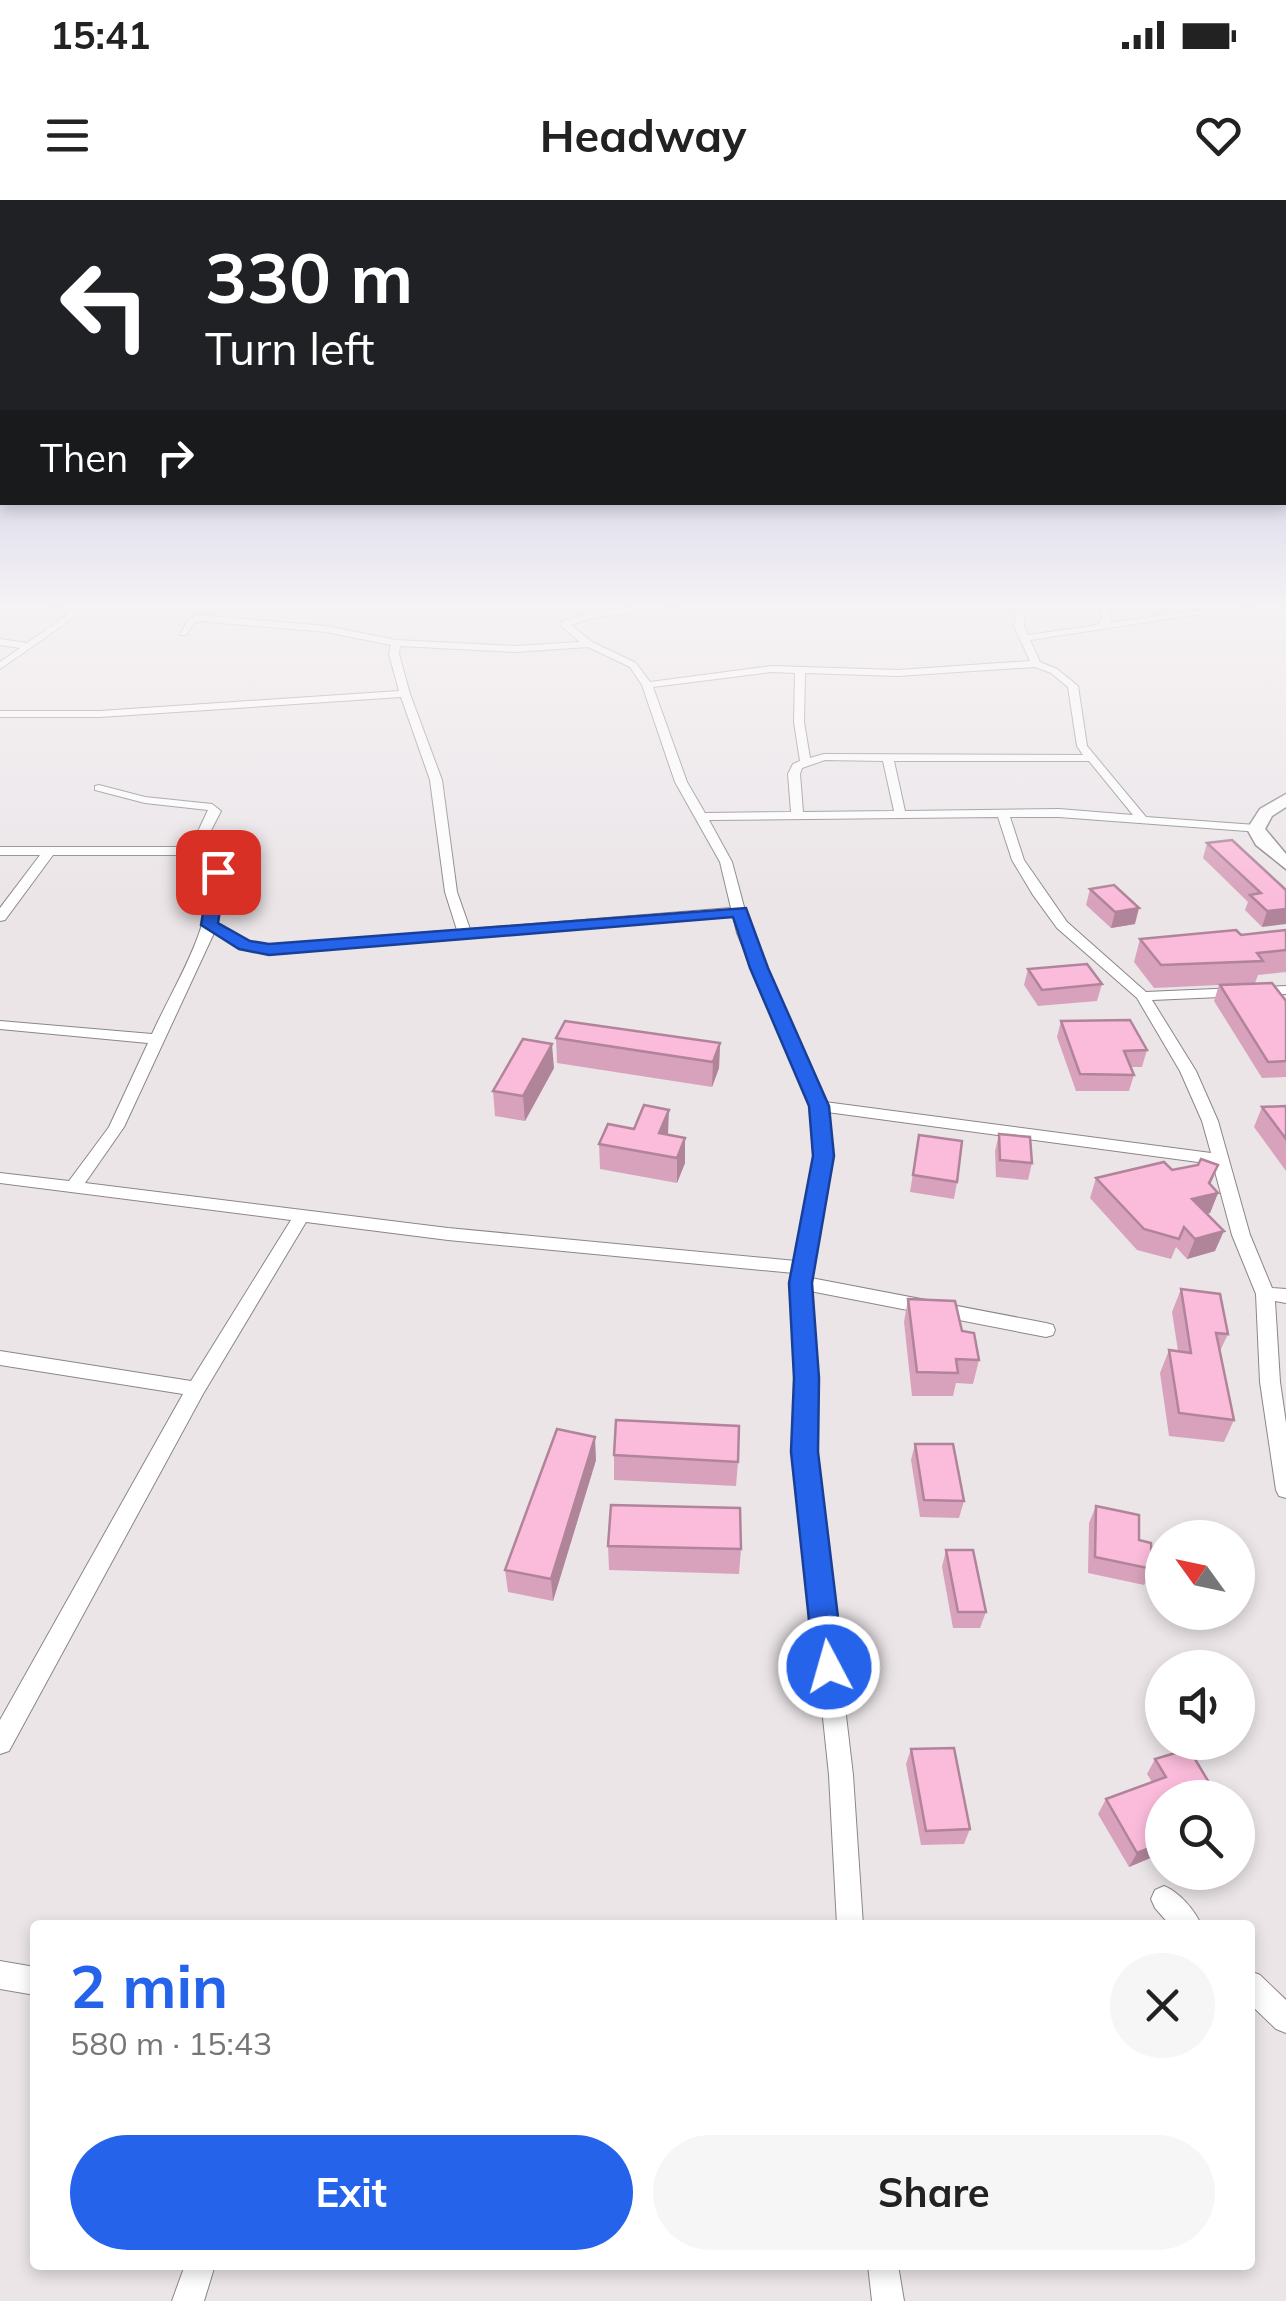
<!DOCTYPE html>
<html lang="en">
<head>
<meta charset="utf-8">
<style>
  :root { --surface:#fff; --page:#f6f6f6; --text:#222; --muted:#767676; --accent:#2563eb }
  body { margin:0; font-family:Mulish,sans-serif; background:var(--page); color:var(--text); height:100vh; display:flex; flex-direction:column; font-size:38px; white-space:nowrap }
  * { box-sizing:border-box; margin:0 }
  p { font-size:32px; color:var(--muted) }
  .icon { flex:none; width:55px; height:55px; fill:none; stroke:currentColor; stroke-width:2; stroke-linecap:round; stroke-linejoin:round }
  .map { position:relative; flex:1; overflow:hidden }
  .drawer { position:absolute; left:30px; top:1720px; width:1225px; height:350px; display:flex; flex-direction:column; background:var(--surface); border-radius:10px; box-shadow:0 5px 15px #0003 }
  .drawer>* { flex:none }
  .top-card { position:absolute; left:0px; top:0px; width:1288px; height:305px; box-shadow:0 5px 15px #0003; background:#202124; color:#fff; overflow:hidden }
  .needle { width:65px; rotate:303deg }
  .controls { position:absolute; left:1145px; top:1320px; display:grid; gap:20px }
  .controls a { display:grid; place-items:center; width:110px; height:110px; border-radius:50%; background:var(--surface); box-shadow:0 5px 15px #0003; font-size:50px }
  .pin { position:absolute; display:grid; place-items:center; width:85px; height:85px; color:#fff; margin:-42px; border-radius:20px; box-shadow:0 5px 15px #0006 }
  .me { position:absolute; width:110px; margin:-55px; rotate:354deg; stroke-linejoin:round; filter:drop-shadow(0 0 8px #0008) }
  .turn { display:flex; align-items:center; gap:35px; height:210px; padding:0 40px; font-size:45px }
  .turn .icon { width:130px; height:130px; stroke-width:2.5 }
  .turn b { display:block; font-size:70px; line-height:85px }
  .then { display:flex; align-items:center; height:95px; padding:0 40px; background:#0003; gap:20px; font-size:38px }
  .round { display:grid; place-items:center; flex:none; width:105px; height:105px; border-radius:52px; background:var(--page) }
  .overview { display:flex; align-items:center; justify-content:space-between; height:170px; padding:0 40px }
  h1 { font-size:60px; font-weight:700; line-height:75px; color:var(--accent) }
  .action { display:flex; gap:20px; margin-top:auto; padding:20px 40px }
  .action a { flex:1; height:115px; border-radius:60px; background:var(--accent); color:#fff; font-size:40px; font-weight:700; line-height:115px; text-align:center }
  .action a+a { background:var(--page); color:var(--text) }
  .status { display:flex; justify-content:space-between; align-items:center; height:70px; padding:0 50px; background:var(--surface); direction:ltr }
  .status svg { height:28px; fill:currentColor }
  header { display:flex; justify-content:space-between; align-items:center; height:130px; padding:0 40px; background:var(--surface); font-size:45px; font-weight:700 }
  .map>svg:first-child { display:block }
  .lines { fill:none; stroke-linecap:round; stroke-linejoin:round }
  .street-casing { stroke:#8b8689; stroke-width:2 }
  .secondary-casing { stroke:#8b8689; stroke-width:3 }
  .street { fill:#fff; fill-rule:evenodd }
  .secondary { fill:#fff; fill-rule:evenodd }
  .wall { fill:#d8a2bc }
  .shaded-wall { fill:#b08499 }
  .building { fill:#fbbcdb; stroke:#b08499; stroke-width:2.5 }
  .route { fill:#2563eb; stroke:#184099; stroke-width:2.5 }
</style>
</head>
<body>
<div class="status"><b>15:41</b><svg viewBox="0 0 49 12"><path d="M0 12V9h3v3zM5 12V6h3v6zM10 12V3h3v9zM15 12V0h3v12zM26 1h20v11H26zM47 4h2v5h-2z"/></svg></div>
<header><svg class="icon" aria-label="menu" viewBox="0 0 24 24"><path d="M4 6h16M4 12h16M4 18h16"/></svg>Headway<svg class="icon" aria-label="heart" viewBox="0 0 24 24"><path d="M12 20l-8-8c-3-5 5-10 8-4 3-6 11-1 8 4z"/></svg></header>
<div class="map">
<svg width="1286" height="2101" viewBox="0 0 1286 2101">
  <rect width="100%" height="100%" fill="#ebe5e8"/>
  <g class="lines">
    <g class="street-casing">
      <g id="street">
        <polygon points="22,405 77,409 81,405 92,405 0,469 0,462 20,448 0,445 0,439 27,443 70,413"/>
        <path d="M651 405H683L591 418 571 425 592 442 636 463 650 482 771 466 898 470 1030 461 1014 426 1017 405H1026L1024 426 1028 435 1098 425 1102 419 1099 405H1108L1112 419 1109 423 1233 405H1259L1030 440 1040 462 1057 469 1078 486 1087 546 1146 617 1256 625 1260 626V632L1059 617H1010L1024 660 1067 722 1146 792 1286 786V794L1152 800 1196 871 1218 921 1250 1035 1272 1088 1286 1089V1103L1275 1101 1280 1182 1286 1223V1298L1279 1296 1276 1290 1260 1182 1256 1094 1232 1035 1213 964 827 912 831 956 811 1078 1046 1123 1053 1125 1055 1130 1053 1135 1046 1137 810 1091 816 1178 815 1252 853 1575 863 1725H837L829 1575 795 1252 794 1073 448 1040 306 1022 203 1194 9 1551 0 1554V1520L183 1194 0 1165V1151L191 1181 291 1020 0 983V973L69 981 109 927 148 843 0 829V821L152 834C178 777 214 727 210 662L193 655H53L5 720 0 721V708L40 655H0V647H195L193 642 208 610 145 603 95 590V586L99 585 145 597 212 604 221 611 205 642 208 652 222 660 224 682 217 724 249 742 269 745 457 730 445 692 430 580 401 497 100 517H0V511H100L399 491 389 454 391 445 326 432 199 421 195 422 186 435H180L189 418 199 415 326 426 396 440 515 446 580 442 561 426V422L590 412ZM400 446 515 452 588 447 630 467 642 485 675 582 720 662 731 708 470 729 457 692 442 580 410 494 399 454ZM1035 467 1051 473 1068 487 1077 546 1083 555 824 554 810 558 804 522 805 473 898 476ZM771 472 795 473 794 522 800 561 793 564 788 574 791 612 705 613 687 582 653 487ZM825 560 883 561 894 611 803 612 800 574 802 568ZM894 561H1089L1133 615 1059 609 905 611ZM998 617 1012 660 1033 695 1057 728 1137 798 1180 871 1202 921 1211 953 825 902 751 733 732 662 709 620ZM733 715 737 733 811 906 815 956 796 1061 448 1028 85 983 124 927 214 733 240 748 269 753Z"/>
        <path d="M1164 1686C1179 1692 1195 1710 1201 1725H1170L1155 1708 1151 1699 1155 1690Z"/>
        <polygon points="0,1761 35,1767 35,1795 0,1789"/>
        <polygon points="1250,1771 1260,1775 1286,1800 1286,1833 1276,1829 1250,1804"/>
        <polygon points="185,2065 215,2065 204,2101 172,2101"/>
        <polygon points="868,2065 898,2065 904,2101 872,2101"/>
      </g>
    </g>
    <g class="secondary-casing">
      <polygon id="secondary" points="1286,594 1286,607 1272,616 1265,629 1286,654 1286,669 1256,645 1247,629 1260,609"/>
    </g>
    <use href="#street" class="street"/>
    <use href="#secondary" class="secondary"/>
  </g>
  <g class="wall">
    <polygon points="1207,643 1286,690 1262,727 1245,710 1248,702 1203,658"/>
    <polygon points="1090,689 1135,724 1111,728 1086,705"/>
    <polygon points="1286,730 1286,772 1258,775 1255,783 1286,801 1286,877 1262,878 1214,801 1219,785 1154,788 1134,762 1140,739 1241,735"/>
    <polygon points="1028,769 1102,784 1097,801 1038,806 1024,785"/>
    <polygon points="1061,821 1147,850 1142,867 1131,867 1134,875 1129,891 1076,891 1057,837"/>
    <polygon points="556,838 720,843 719,868 712,887 557,863"/>
    <polygon points="554,868 525,921 495,916 493,891"/>
    <polygon points="1286,906 1286,971 1254,927 1262,907"/>
    <polygon points="634,929 685,938 685,963 677,983 600,969 599,944"/>
    <polygon points="999,934 1032,963 1028,980 996,977 995,951"/>
    <polygon points="919,935 957,982 954,999 910,992"/>
    <polygon points="1218,965 1210,984 1218,993 1210,1013 1207,1014 1215,1051 1187,1059 1176,1047 1171,1059 1137,1050 1090,998 1096,978"/>
    <polygon points="1181,1089 1228,1134 1220,1151 1234,1220 1224,1242 1169,1236 1160,1173 1169,1150 1178,1151 1172,1112"/>
    <polygon points="908,1099 962,1131 979,1160 973,1184 956,1183 953,1196 912,1196 904,1122"/>
    <polygon points="915,1244 964,1301 959,1318 920,1317 911,1260"/>
    <polygon points="614,1255 738,1262 736,1286 614,1280"/>
    <polygon points="596,1260 553,1401 508,1392 505,1370"/>
    <polygon points="1096,1306 1152,1369 1144,1385 1088,1373 1089,1323"/>
    <polygon points="608,1346 741,1349 739,1374 609,1370"/>
    <polygon points="946,1350 986,1412 980,1428 953,1428 942,1367"/>
    <polygon points="911,1549 970,1629 964,1644 921,1645 906,1564"/>
    <polygon points="1155,1559 1216,1598 1162,1598 1162,1653 1129,1667 1098,1614 1106,1599 1152,1582 1147,1574"/>
  </g>
  <g class="shaded-wall">
    <polygon points="1139,708 1135,724 1111,728 1115,712"/>
    <polygon points="1286,709 1286,724 1262,727 1267,711"/>
    <polygon points="720,843 719,868 712,887 713,862"/>
    <polygon points="552,844 554,868 525,921 523,896"/>
    <polygon points="669,910 668,934 659,933"/>
    <polygon points="685,938 685,963 677,983 677,958"/>
    <polygon points="1218,965 1210,985 1218,993 1210,1013 1185,1019 1192,999"/>
    <polygon points="1224,1031 1215,1051 1187,1059 1195,1039"/>
    <polygon points="595,1237 596,1260 553,1401 551,1379"/>
    <polygon points="1162,1643 1162,1653 1129,1667 1137,1653"/>
  </g>
  <g class="building">
    <polygon points="1232,640 1286,690 1286,709 1267,711 1250,695 1261,693 1207,643"/>
    <polygon points="1114,685 1139,708 1115,712 1090,689"/>
    <polygon points="1236,730 1241,735 1286,730 1286,750 1257,753 1263,761 1161,765 1140,739"/>
    <polygon points="1087,764 1102,784 1042,790 1028,769"/>
    <polygon points="1272,783 1286,801 1286,861 1268,862 1220,785"/>
    <polygon points="1130,820 1147,850 1124,851 1134,875 1080,874 1061,821"/>
    <polygon points="565,821 720,843 713,862 556,838"/>
    <polygon points="523,839 552,844 523,896 493,891"/>
    <polygon points="644,905 669,910 659,933 685,938 677,958 599,944 608,924 634,929"/>
    <polygon points="1286,906 1286,939 1262,907"/>
    <polygon points="999,934 1030,937 1032,963 1000,960"/>
    <polygon points="919,935 962,941 957,982 913,975"/>
    <polygon points="1201,959 1218,965 1209,983 1218,993 1192,999 1224,1031 1195,1039 1184,1027 1179,1039 1144,1029 1096,978 1164,962 1172,970 1198,965"/>
    <polygon points="1181,1089 1220,1094 1228,1134 1216,1133 1234,1220 1179,1213 1169,1150 1191,1153"/>
    <polygon points="908,1099 955,1101 962,1131 974,1133 979,1160 956,1159 958,1173 917,1172"/>
    <polygon points="616,1220 739,1226 738,1262 614,1255"/>
    <polygon points="557,1229 595,1237 551,1379 505,1370"/>
    <polygon points="915,1244 953,1244 964,1301 924,1300"/>
    <polygon points="611,1305 740,1308 741,1349 608,1346"/>
    <polygon points="1096,1306 1139,1315 1139,1340 1151,1343 1152,1369 1095,1357"/>
    <polygon points="946,1350 973,1350 986,1412 958,1412"/>
    <polygon points="954,1548 970,1629 926,1631 911,1549"/>
    <polygon points="1189,1549 1217,1596 1212,1598 1162,1598 1162,1643 1137,1653 1106,1599 1166,1577 1155,1559"/>
  </g>
  <linearGradient id="sky" x2="0" y2="1"><stop stop-color="#9da1d0"/><stop offset="0.58" stop-color="#f6f3f5"/><stop offset="1" stop-color="#f6f3f5" stop-opacity="0"/></linearGradient>
  <rect width="1286" height="700" fill="url(#sky)"/>
  <polygon class="route" points="218,667 226,672 218,723 250,741 269,744 746,708 768,768 829,906 834,956 812,1083 819,1178 818,1252 844,1467 840,1477 829,1481 818,1477 814,1467 791,1252 794,1178 789,1083 813,956 809,906 750,768 733,717 269,755 239,749 201,725 210,672"/>
</svg>
<div class="controls">
<a><svg class="needle" viewBox="-14 -14 28 28"><path d="M0-13l5 13h-10z" fill="#e53935"/><path d="M0 13l5-13h-10z" fill="#767676"/></svg></a>
<a><svg class="icon" aria-label="sound" viewBox="0 0 24 24"><path d="M4 9h4l5-4v14l-5-4H4zM17 9q2 3 0 6"/></svg></a>
<a><svg class="icon" aria-label="search" viewBox="0 0 24 24"><circle cx="10" cy="10" r="6"/><path d="M15 15l6 6"/></svg></a>
</div>
<div class="pin" style="left:218px;top:672px;background:#d93025"><svg class="icon" aria-label="arrive" viewBox="0 0 24 24"><path d="M6 21V4h12l-3 4 3 4H6"/></svg></div>
<svg class="me" style="left:829px;top:1467px" viewBox="-20 -20 40 40"><circle r="17" fill="#2563eb" stroke="#fff" stroke-width="3"/><path d="M0-11L8 9 0 5-8 9z" fill="#fff"/></svg>
<div class="top-card">
<div class="turn"><svg class="icon" aria-label="left" viewBox="0 0 24 24"><path d="M17 20v-9H6M10 6l-5 5 5 5"/></svg><div><b>330 m</b>Turn left</div></div>
<div class="then">Then<svg class="icon" aria-label="right" viewBox="0 0 24 24"><path d="M7 20v-9h11M14 6l5 5-5 5"/></svg></div>
</div>
<section class="drawer">
<div class="overview"><div><h1>2 min</h1><p>580 m · 15:43</p></div><a class="round"><svg class="icon" aria-label="close" viewBox="0 0 24 24"><path d="M6 6l12 12M18 6L6 18"/></svg></a></div>
<div class="action"><a>Exit</a><a>Share</a></div>
</section>
</div>
</body>
</html>
